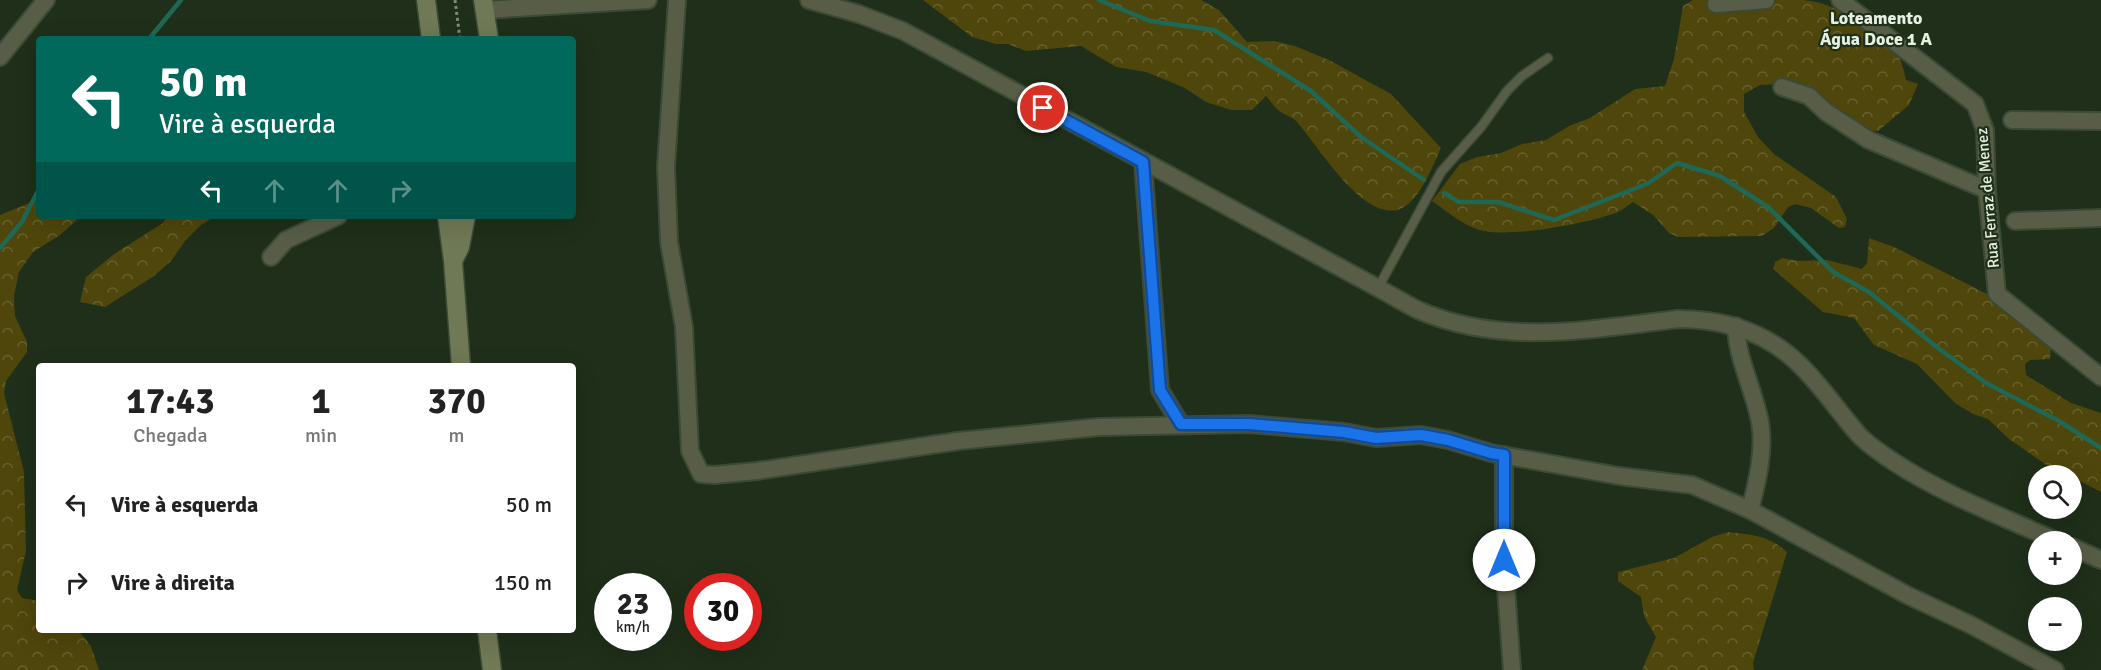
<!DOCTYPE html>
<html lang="pt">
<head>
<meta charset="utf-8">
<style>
  :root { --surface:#fff; --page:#f2f2f2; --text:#222; --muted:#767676 }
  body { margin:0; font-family:Signika,sans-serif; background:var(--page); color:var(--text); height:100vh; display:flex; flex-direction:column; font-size:22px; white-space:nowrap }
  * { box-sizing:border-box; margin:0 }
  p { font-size:20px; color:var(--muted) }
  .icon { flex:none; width:33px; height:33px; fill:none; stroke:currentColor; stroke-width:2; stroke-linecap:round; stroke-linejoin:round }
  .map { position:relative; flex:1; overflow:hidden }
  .panel { position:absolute; left:36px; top:363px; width:540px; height:270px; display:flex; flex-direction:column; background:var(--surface); border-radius:6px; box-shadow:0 6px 24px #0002 }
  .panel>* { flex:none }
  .hud { position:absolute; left:36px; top:36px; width:540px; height:183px; border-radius:6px; box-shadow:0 6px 24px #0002; background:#00695c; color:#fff; overflow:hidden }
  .buttons { position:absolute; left:2028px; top:465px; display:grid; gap:12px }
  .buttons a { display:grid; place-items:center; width:54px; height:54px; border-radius:50%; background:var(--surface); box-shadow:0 6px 24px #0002; font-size:30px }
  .speed { position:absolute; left:594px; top:573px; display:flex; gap:12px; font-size:30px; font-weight:700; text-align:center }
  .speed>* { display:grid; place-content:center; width:78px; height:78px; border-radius:50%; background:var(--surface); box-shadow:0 6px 24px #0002; line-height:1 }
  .speed small { font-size:15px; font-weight:400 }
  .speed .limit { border:9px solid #d22; background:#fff; color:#111 }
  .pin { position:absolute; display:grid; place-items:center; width:51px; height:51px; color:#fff; margin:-26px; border:3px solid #fff; border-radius:50%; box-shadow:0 2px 6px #0007 }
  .me { position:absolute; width:66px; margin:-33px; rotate:0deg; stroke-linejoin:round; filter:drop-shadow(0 0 4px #0008) }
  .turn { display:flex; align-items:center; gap:21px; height:126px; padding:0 24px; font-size:27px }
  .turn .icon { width:78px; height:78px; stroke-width:2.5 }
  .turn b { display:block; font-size:42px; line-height:51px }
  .lanes { display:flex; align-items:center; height:57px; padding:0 24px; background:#0003; justify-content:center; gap:30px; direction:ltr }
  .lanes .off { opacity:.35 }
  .eta { display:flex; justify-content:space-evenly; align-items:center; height:102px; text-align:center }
  .eta b { font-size:36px; font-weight:700; line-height:42px }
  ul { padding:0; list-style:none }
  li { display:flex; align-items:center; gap:18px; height:78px; padding:0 24px }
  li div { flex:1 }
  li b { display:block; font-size:22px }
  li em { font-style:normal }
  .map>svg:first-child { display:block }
  .forest { fill:url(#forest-crowns) }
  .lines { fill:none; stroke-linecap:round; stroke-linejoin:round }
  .stream { stroke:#1f6856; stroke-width:4.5 }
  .service-casing { stroke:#3b4a35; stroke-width:11 }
  .minor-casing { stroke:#3b4a35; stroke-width:20 }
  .secondary-casing { stroke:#3b4a35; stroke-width:21 }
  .path { stroke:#7d8b78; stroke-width:3; stroke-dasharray:3 3; stroke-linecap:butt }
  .service { stroke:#575d47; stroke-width:8 }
  .minor { stroke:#575d47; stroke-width:16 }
  .secondary { stroke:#707956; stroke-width:18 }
  .route-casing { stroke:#114b97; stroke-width:15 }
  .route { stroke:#1a73e8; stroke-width:10 }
  .labels { text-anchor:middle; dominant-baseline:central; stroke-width:4.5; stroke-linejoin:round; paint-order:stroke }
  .street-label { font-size:16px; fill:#e5f0e1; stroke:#1f2f19 }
  .neighbourhood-label { font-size:18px; font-weight:bold; fill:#e5f0e1; stroke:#1f2f19 }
</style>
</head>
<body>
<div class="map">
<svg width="2101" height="670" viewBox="0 0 2101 670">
  <defs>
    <pattern id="forest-crowns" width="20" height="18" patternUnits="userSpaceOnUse" patternTransform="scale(1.5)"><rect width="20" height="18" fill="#4e460b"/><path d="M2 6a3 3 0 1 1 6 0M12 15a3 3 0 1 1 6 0" fill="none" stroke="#67612e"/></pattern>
  </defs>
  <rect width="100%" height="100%" fill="#1f2f19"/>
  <g class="forest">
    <path d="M923 0H1201L1219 10 1247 42 1274 41 1295 46 1329 60 1391 94 1441 148C1433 166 1418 205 1397 210 1361 218 1318 146 1297 122 1292 116 1284 115 1278 110 1273 106 1270 100 1266 96L1252 110H1231L1206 102 1183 87 1146 72 1116 67 1081 46 1026 51 1008 44H996L972 37Z"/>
    <path d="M1693 0C1729 0 1767 0 1803 0 1834 2 1879 29 1897 54 1902 61 1904 71 1906 80L1918 84 1909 105 1878 131 1859 129 1811 91 1796 83 1760 85 1744 94V112L1758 137 1774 154 1836 197 1847 219 1845 227 1839 228 1811 208 1795 204 1788 207 1774 228 1762 236 1678 237 1669 233 1653 215 1633 202C1627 206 1620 212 1613 214 1582 224 1516 237 1484 231 1466 228 1448 212 1432 201L1460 164 1477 157 1501 153 1522 144 1546 140 1569 126 1590 118 1635 89 1665 86 1674 59 1683 6Z"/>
    <polygon points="39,199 39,216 81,216 60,235 33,252 19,272 14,296 15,316 27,342 27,352 6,381 4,393 24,472 26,551 17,590 22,598 39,601 39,630 78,630 91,646 99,670 0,670 0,215"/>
    <polygon points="167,216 216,216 201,225 185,241 171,261 154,276 105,307 80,302 86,277 114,254 163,223"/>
    <polygon points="1869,238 1894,247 1987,294 1995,295 2051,346 2050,359 2030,360 2025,364 2026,375 2071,403 2101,413 2101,492 2072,477 2072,476 2068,475 2048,466 2009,439 1988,419 1973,414 1955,403 1917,364 1874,345 1854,318 1823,312 1773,269 1775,262 1782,258 1799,261 1827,260 1862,269 1867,263"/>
    <path d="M1728 532C1753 535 1768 535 1787 552L1753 663 1754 670H1642L1656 637 1644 616 1641 597 1618 581V572L1674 558 1712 537Z"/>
  </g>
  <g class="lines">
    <g class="stream">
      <polyline points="1099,0 1150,21 1214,30 1311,91 1361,137 1424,180"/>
      <polyline points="149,39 181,0"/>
      <polyline points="1444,193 1459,202 1498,202 1554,220 1649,183 1677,163 1720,176 1768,207 1833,272 1869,292 1938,348 1986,383 2059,421 2101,448"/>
      <polyline points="0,248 22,222 39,189"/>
    </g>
    <g class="service-casing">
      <polyline id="service" points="1378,288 1441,172 1481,127 1507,91 1522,76 1548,58"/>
    </g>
    <g class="minor-casing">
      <g id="minor">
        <polyline points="677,0 666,167 669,242 684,327 690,451 701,474 714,475 757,471 958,441 1099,427 1249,424 1344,432 1376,438 1421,435 1448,440 1491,453 1619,476 1692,485 1750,510 1907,595 1971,625 2055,670"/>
        <path d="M809 0 859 14 903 31 1378 288C1391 295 1404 303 1418 310 1503 347 1591 329 1678 319 1724 319 1766 332 1799 364 1821 385 1838 411 1858 434 1868 445 1882 454 1894 462 1942 494 2006 518 2059 542"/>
        <polyline points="1840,0 1975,104 1985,130 1987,190 1997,294 2101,377"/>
        <polyline points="1716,4 1766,0"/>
        <polyline points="484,10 648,0"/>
        <polyline points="0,57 46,0"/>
        <polyline points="1782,87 1809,96 1826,112 1869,140 1987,190"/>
        <polyline points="2012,120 2101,121"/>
        <polyline points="1143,162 1160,390 1181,425"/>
        <polyline points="2015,221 2101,218"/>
        <polyline points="271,257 286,240 338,216"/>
        <path d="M1736 326C1737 360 1754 389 1760 422 1765 450 1757 483 1750 510"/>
        <polyline points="1504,455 1504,560 1512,670"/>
        <polyline points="2072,547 2101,560"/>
      </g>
    </g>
    <g class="secondary-casing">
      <g id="secondary">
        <polyline points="426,0 431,39"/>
        <polyline points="483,0 489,39"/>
        <polyline points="447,216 453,261 461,366"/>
        <polyline points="454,259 460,247 466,216"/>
        <polyline points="487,630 492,670"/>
      </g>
    </g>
    <polyline class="path" points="455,0 460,39"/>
    <use href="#service" class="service"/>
    <use href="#minor" class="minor"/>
    <use href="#secondary" class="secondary"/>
  </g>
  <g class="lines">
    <g class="route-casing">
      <polyline id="route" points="1043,108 1143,162 1160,390 1181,424 1249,424 1344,432 1376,438 1421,435 1448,440 1491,453 1504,455 1504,560"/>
    </g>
    <use href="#route" class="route"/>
  </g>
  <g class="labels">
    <g class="street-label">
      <text transform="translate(1988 198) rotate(-95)">Rua Ferraz de Menez</text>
    </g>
    <g class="neighbourhood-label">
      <text x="1876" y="18">Loteamento<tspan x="1876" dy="21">Água Doce 1 A</tspan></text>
    </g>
  </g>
</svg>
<div class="buttons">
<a><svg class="icon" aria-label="search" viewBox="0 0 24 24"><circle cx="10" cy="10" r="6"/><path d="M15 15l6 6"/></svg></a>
<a>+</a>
<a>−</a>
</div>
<div class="speed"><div>23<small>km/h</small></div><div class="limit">30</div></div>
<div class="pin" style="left:1043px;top:108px;background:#d93025"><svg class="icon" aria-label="arrive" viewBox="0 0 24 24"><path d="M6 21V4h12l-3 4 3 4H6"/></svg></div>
<svg class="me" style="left:1504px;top:560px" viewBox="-20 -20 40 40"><circle r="19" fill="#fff"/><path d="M0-13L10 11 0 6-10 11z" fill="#1a73e8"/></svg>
<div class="hud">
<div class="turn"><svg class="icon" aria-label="left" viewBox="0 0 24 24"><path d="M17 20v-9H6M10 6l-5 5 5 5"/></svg><div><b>50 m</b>Vire à esquerda</div></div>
<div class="lanes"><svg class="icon" aria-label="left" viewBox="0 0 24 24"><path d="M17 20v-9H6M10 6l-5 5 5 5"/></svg><svg class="icon off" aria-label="ahead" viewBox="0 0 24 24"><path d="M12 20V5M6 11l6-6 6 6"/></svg><svg class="icon off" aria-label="ahead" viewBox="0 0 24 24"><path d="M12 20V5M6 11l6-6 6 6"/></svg><svg class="icon off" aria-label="right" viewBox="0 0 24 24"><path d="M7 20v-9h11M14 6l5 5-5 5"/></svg></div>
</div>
<section class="panel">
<div class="eta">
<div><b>17:43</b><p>Chegada</p></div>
<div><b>1</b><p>min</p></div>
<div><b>370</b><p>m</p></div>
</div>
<ul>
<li><svg class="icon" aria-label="left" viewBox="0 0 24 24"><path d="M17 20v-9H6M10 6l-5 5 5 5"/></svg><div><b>Vire à esquerda</b></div><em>50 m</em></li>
<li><svg class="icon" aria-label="right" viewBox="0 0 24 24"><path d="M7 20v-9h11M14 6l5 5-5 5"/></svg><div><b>Vire à direita</b></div><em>150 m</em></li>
</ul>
</section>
</div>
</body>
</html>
